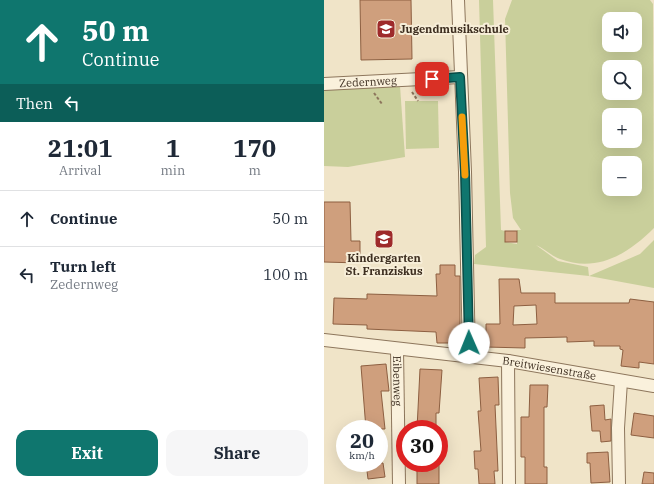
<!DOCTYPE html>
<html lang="en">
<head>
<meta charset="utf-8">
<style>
  :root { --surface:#fff; --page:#f6f6f7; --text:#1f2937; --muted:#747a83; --line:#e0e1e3; --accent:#0f766e }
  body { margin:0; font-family:"IBM Plex Serif",serif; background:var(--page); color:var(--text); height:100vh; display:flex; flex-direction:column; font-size:15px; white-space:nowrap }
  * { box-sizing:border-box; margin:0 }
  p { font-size:13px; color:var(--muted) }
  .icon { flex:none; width:22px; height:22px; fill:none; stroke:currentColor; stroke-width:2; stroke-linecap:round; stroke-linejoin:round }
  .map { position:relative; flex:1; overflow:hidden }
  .panel { display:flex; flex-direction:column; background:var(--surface); width:324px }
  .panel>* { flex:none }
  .banner { background:#0f766e; color:#fff; overflow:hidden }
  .buttons { position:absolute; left:278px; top:12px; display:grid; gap:8px }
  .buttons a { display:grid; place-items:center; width:40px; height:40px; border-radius:8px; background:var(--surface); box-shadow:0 4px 16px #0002; font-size:20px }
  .speed { position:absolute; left:12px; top:420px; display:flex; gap:8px; font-size:20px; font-weight:700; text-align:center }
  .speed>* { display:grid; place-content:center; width:52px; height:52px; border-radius:50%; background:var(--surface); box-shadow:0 4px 16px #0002; line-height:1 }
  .speed small { font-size:10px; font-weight:400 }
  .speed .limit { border:6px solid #d22; background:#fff; color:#111 }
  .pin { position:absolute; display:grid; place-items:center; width:34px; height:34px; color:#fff; margin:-17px; border-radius:8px; box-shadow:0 2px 6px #0006 }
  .me { position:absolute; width:44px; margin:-22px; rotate:359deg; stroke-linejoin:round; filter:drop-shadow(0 0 3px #0008) }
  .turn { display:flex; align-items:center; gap:14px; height:84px; padding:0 16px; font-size:18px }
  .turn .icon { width:52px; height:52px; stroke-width:2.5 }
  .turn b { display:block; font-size:28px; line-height:34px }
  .then { display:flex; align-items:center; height:38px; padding:0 16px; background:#0003; gap:8px; font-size:15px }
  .eta { display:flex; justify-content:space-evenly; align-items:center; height:68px; text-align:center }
  .eta b { font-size:24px; font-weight:800; line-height:28px }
  .action { display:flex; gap:8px; margin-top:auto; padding:8px 16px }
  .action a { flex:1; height:46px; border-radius:12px; background:var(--accent); color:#fff; font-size:16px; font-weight:800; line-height:46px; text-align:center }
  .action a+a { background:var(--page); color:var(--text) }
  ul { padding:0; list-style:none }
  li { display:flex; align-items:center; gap:12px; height:56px; padding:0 16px; border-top:1px solid var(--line) }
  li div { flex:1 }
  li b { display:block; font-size:15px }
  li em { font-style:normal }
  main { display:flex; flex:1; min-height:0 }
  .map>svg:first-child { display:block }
  .green { fill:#c9cf9b; fill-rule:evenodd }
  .building { fill:#cf9f7d; stroke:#8d5f41; fill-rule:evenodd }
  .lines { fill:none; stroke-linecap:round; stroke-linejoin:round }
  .minor-casing { stroke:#8d765c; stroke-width:14 }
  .path { stroke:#8d765c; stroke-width:2; stroke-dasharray:3 2; stroke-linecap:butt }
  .minor { stroke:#faf1dc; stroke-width:12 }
  .route-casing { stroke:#0a4d48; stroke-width:10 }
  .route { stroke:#0f766e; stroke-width:7 }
  .slow { stroke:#f59e0b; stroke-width:7 }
  .labels { text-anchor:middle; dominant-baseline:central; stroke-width:4; stroke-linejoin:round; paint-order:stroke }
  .poi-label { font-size:11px; font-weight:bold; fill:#3d2e20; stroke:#f7eed8; text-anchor:start }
  .street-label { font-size:11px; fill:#3d2e20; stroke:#f7eed8 }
</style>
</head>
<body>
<main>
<section class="panel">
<div class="banner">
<div class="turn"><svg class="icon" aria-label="ahead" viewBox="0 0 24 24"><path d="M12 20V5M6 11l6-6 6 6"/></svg><div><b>50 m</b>Continue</div></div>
<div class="then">Then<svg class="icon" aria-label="left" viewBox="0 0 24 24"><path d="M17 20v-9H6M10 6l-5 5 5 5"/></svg></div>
</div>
<div class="eta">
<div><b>21:01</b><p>Arrival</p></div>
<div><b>1</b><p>min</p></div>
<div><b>170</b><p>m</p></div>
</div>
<ul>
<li><svg class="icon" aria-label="ahead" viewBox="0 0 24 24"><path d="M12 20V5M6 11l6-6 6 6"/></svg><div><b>Continue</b></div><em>50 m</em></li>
<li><svg class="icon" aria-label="left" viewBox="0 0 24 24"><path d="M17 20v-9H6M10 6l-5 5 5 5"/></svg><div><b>Turn left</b><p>Zedernweg</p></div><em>100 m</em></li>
</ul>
<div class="action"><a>Exit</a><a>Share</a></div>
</section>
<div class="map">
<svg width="330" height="484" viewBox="0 0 330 484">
  <rect width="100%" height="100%" fill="#f0e4c8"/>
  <g class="green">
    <path d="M155 0H169L177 230 181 231V242L193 244V230H197L189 218 186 193 181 19 188 0H326L329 4 330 228C304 254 273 273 236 259 227 256 220 248 212 245L234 261 264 267 265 276 316 254 330 240V288L265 276 150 264 151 255 162 247ZM285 19H311V45H285ZM285 67H311V93H285ZM285 115H311V141H285ZM285 163H311V189H285Z"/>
    <polygon points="76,86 81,157 24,167 0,166 0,89"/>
    <polygon points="81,101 114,101 115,148 82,149"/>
  </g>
  <g class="building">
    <polygon points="36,0 87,0 88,59 37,60"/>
    <polygon points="0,202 26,202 27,241 36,241 36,263 0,262"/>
    <rect x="181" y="231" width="12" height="11"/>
    <polygon points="116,265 131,265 131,276 136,276 136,343 113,343 112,332 43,329 43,325 9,324 10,298 43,299 43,294 113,296 112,274 116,274"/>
    <path d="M175 279H195L197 293H231V303H305L306 299 330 302V364L315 362V368L297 366 299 350 296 349V346H270V341L243 342V337L201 338V348L162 347V324H176ZM212 305 213 324 189 325 190 306Z"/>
    <polygon points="62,364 65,391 57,391 61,429 42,429 37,366"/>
    <polygon points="96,369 118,370 115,413 112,413 112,429 93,429"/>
    <polygon points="174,377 175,405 171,405 174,471 170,471 171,484 155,484 154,469 151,469 150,451 157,451 154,411 157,411 155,378"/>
    <polygon points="206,385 224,385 223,407 220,407 220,467 223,467 223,484 201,484 201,457 197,457 197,417 205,417"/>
    <polygon points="280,405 281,420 287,419 287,441 277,442 276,431 268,431 266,406"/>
    <polygon points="310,413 330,416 330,438 307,435"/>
    <polygon points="284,452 286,482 267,483 266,463 263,463 263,453"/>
    <polygon points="42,463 59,463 61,477 44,479"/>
    <rect x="93" y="463" width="22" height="21"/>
    <polygon points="320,472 330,473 330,484 318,484"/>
  </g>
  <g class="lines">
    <g class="minor-casing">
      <g id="minor">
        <polyline points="134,0 141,172 145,356"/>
        <path id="s1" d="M0 84 136 77"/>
        <path id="s2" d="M0 340 184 361 330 386"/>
        <path id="s3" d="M73 349 75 484"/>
        <polyline points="184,361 185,484"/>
        <polyline points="295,484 294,428 297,381"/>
      </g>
    </g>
    <g class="path">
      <polyline points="88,92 94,101"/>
      <polyline points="50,93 58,104"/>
    </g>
    <use href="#minor" class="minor"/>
  </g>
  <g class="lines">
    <g class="route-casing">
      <polyline id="route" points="108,79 136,77 141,172 145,343"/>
    </g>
    <use href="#route" class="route"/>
    <polyline class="slow" points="138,117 141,175"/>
  </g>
  <defs>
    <g id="school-square" transform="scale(1)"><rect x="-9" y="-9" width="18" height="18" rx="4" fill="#9e2a2b" stroke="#f7eed8"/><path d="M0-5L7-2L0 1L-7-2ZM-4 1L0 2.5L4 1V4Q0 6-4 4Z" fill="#fff"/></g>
  </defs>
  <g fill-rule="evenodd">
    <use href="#school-square" x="62" y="29"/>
    <use href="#school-square" x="60" y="239"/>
  </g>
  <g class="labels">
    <g class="poi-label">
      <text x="76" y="29">Jugendmusikschule</text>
      <text x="60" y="258" text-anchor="middle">Kindergarten<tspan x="60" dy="13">St. Franziskus</tspan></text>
    </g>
    <g class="street-label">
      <text stroke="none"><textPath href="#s1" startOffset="44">Zedernweg</textPath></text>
      <text stroke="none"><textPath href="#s2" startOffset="227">Breitwiesenstraße</textPath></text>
      <text stroke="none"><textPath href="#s3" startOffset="32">Eibenweg</textPath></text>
    </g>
  </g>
</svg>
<div class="buttons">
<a><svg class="icon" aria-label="sound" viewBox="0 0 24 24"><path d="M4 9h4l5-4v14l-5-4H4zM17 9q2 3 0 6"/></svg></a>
<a><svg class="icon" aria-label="search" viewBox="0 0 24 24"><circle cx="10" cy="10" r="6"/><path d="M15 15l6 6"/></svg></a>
<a>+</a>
<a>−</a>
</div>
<div class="speed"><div>20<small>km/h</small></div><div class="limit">30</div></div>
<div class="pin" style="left:108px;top:79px;background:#d93025"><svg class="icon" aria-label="arrive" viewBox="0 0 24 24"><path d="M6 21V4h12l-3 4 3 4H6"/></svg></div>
<svg class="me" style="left:145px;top:343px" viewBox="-20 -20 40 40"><circle r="19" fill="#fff"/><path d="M0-13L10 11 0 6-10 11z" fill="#0f766e"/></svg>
</div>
</main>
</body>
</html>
